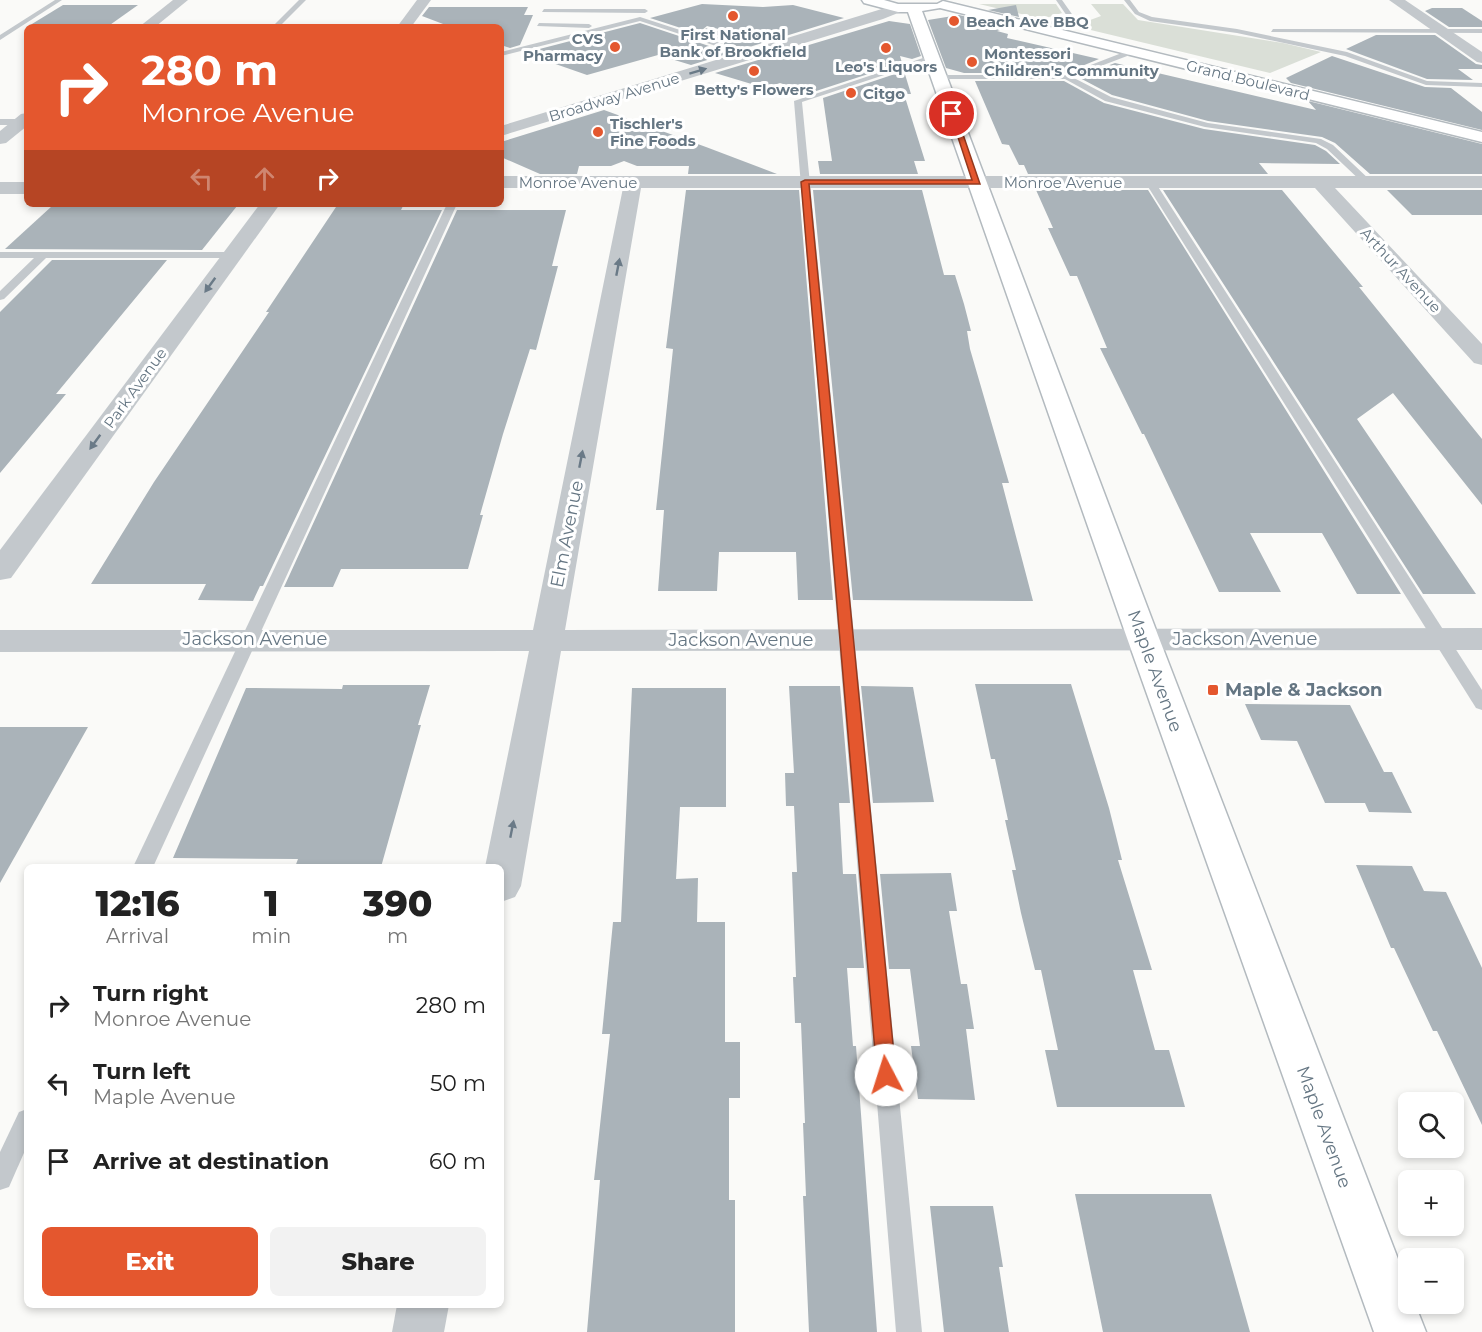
<!DOCTYPE html>
<html lang="en">
<head>
<meta charset="utf-8">
<style>
  :root { --surface:#fff; --page:#f2f2f2; --text:#222; --muted:#767676; --accent:#e4572e }
  body { margin:0; font-family:Montserrat,sans-serif; background:var(--page); color:var(--text); height:100vh; display:flex; flex-direction:column; font-size:22px; white-space:nowrap }
  * { box-sizing:border-box; margin:0 }
  p { font-size:20px; color:var(--muted) }
  .icon { flex:none; width:33px; height:33px; fill:none; stroke:currentColor; stroke-width:2; stroke-linecap:round; stroke-linejoin:round }
  .map { position:relative; flex:1; overflow:hidden }
  .panel { position:absolute; left:24px; top:864px; width:480px; height:444px; display:flex; flex-direction:column; background:var(--surface); border-radius:9px; box-shadow:0 3px 9px #0003 }
  .panel>* { flex:none }
  .guide { position:absolute; left:24px; top:24px; width:480px; height:183px; border-radius:9px; box-shadow:0 3px 9px #0003; background:#e4572e; color:#fff; overflow:hidden }
  .controls { position:absolute; left:1398px; top:1092px; display:grid; gap:12px }
  .controls a { display:grid; place-items:center; width:66px; height:66px; border-radius:9px; background:var(--surface); box-shadow:0 3px 9px #0003; font-size:30px }
  .pin { position:absolute; display:grid; place-items:center; width:51px; height:51px; color:#fff; margin:-26px; border:3px solid #fff; border-radius:50%; box-shadow:0 2px 6px #0007 }
  .me { position:absolute; width:66px; margin:-33px; rotate:355deg; stroke-linejoin:round; filter:drop-shadow(0 0 4px #0008) }
  .turn { display:flex; align-items:center; gap:21px; height:126px; padding:0 18px; font-size:27px }
  .turn .icon { width:78px; height:78px; stroke-width:2.5 }
  .turn b { display:block; font-size:42px; line-height:51px }
  .lanes { display:flex; align-items:center; height:57px; padding:0 18px; background:#0003; justify-content:center; gap:30px; direction:ltr }
  .lanes .off { opacity:.35 }
  .eta { display:flex; justify-content:space-evenly; align-items:center; height:102px; text-align:center }
  .eta b { font-size:36px; font-weight:800; line-height:42px }
  .action { display:flex; gap:12px; margin-top:auto; padding:12px 18px }
  .action a { flex:1; height:69px; border-radius:9px; background:var(--accent); color:#fff; font-size:24px; font-weight:800; line-height:69px; text-align:center }
  .action a+a { background:var(--page); color:var(--text) }
  ul { padding:0; list-style:none }
  li { display:flex; align-items:center; gap:18px; height:78px; padding:0 18px }
  li div { flex:1 }
  li b { display:block; font-size:22px }
  li em { font-style:normal }
  .map>svg:first-child { display:block }
  .green { fill:#dadfd7 }
  .building { fill:#aab3b9; fill-rule:evenodd }
  .lines { fill:none; stroke-linecap:round; stroke-linejoin:round }
  .secondary-casing { stroke:#b3babf; stroke-width:3 }
  .lane { fill:#c3c8cc; fill-rule:evenodd }
  .street { fill:#c3c8cc; fill-rule:evenodd }
  .secondary { fill:#fff; fill-rule:evenodd }
  .oneway { fill:#6a7a87 }
  .route { fill:#e4572e; stroke:#94391e; stroke-width:1.5 }
  .poi-dot { fill:#e4572e; stroke:#fff; stroke-width:2 }
  .labels { text-anchor:middle; dominant-baseline:central; stroke-width:6; stroke-linejoin:round; paint-order:stroke }
  .far-poi-label { font-size:15px; font-weight:bold; fill:#657683; stroke:#fff; text-anchor:start }
  .far-street-label { font-size:15px; fill:#657683; stroke:#fff }
  .street-label { font-size:18px; fill:#657683; stroke:#fff }
  .poi-label { font-size:18px; font-weight:bold; fill:#657683; stroke:#fff; text-anchor:start }
</style>
</head>
<body>
<div class="map">
<svg width="1482" height="1332" viewBox="0 0 1482 1332">
  <rect width="100%" height="100%" fill="#fafaf8"/>
  <g class="green">
    <polygon points="979,4 1056,4 1062,13 1043,19"/>
    <polygon points="1091,4 1123,4 1138,20 1283,43 1321,52 1270,73 1074,26 1101,16"/>
  </g>
  <g class="building">
    <path d="M702 4 763 7 793 5 844 18 691 65 658 55 587 75 524 53 640 23 715 48 724 46V42L650 18ZM707 26 741 35 743 40 736 43 703 33 702 30Z"/>
    <polygon points="63,5 138,5 107,27 27,27"/>
    <polygon points="1016,5 1019,17 988,10"/>
    <polygon points="429,7 528,7 524,15 533,15 520,45 510,48 501,45 501,27 451,27 422,16"/>
    <polygon points="1432,8 1462,8 1482,21 1482,27 1449,27 1425,11"/>
    <polygon points="959,15 1009,27 997,31 1008,34 1007,38 1099,59 1065,73 964,73 946,68 928,20"/>
    <polygon points="889,21 910,24 921,56 912,59 900,56 902,63 810,93 780,83 765,88 715,73"/>
    <polygon points="1376,35 1435,35 1476,64 1482,65 1482,69 1458,69 1473,80 1427,79 1346,49"/>
    <polygon points="1332,56 1425,87 1451,88 1482,112 1482,130 1291,83 1286,78"/>
    <polygon points="1115,63 1316,110 1308,101 1482,144 1482,174 1370,174 1335,143 1322,137 1208,121 1112,95 1078,77"/>
    <polygon points="904,71 911,94 904,94 925,161 914,161 918,174 820,174 818,161 832,161 823,98"/>
    <polygon points="975,81 1064,81 1104,103 1204,129 1315,145 1326,151 1340,164 1259,163 1268,174 1028,174 1024,165 1019,165 1009,145 1002,144"/>
    <polygon points="604,110 706,147 777,174 688,174 689,166 637,166 624,161 611,166 579,166 577,174 540,174 501,157 501,142"/>
    <polygon points="686,190 799,190 833,600 798,600 796,552 719,552 717,591 658,591 664,510 656,510 673,349 666,348"/>
    <polygon points="813,190 922,190 944,275 955,275 964,304 971,331 967,331 970,349 1009,483 1002,483 1033,601 853,600"/>
    <polygon points="1036,190 1148,190 1401,594 1357,594 1322,533 1250,533 1281,592 1219,592 1144,434 1142,434 1100,348 1107,348 1077,276 1070,276 1048,228 1053,228"/>
    <polygon points="1163,190 1282,190 1363,287 1359,287 1482,439 1482,505 1393,393 1357,419 1476,594 1423,594"/>
    <polygon points="1387,190 1482,190 1482,215 1412,215"/>
    <polygon points="338,204 404,204 401,210 442,210 263,586 260,586 253,601 198,600 206,584 91,584 154,482 269,312 266,312"/>
    <polygon points="146,205 237,206 202,250 5,249 52,206"/>
    <polygon points="457,210 566,210 552,266 558,266 536,350 530,349 503,434 480,515 483,515 468,569 341,569 333,587 284,587"/>
    <polygon points="52,260 167,260 56,394 66,394 0,473 0,312"/>
    <polygon points="975,684 1071,684 1109,808 1122,860 1118,860 1152,970 1133,970 1155,1050 1169,1050 1185,1107 1057,1107 1045,1050 1058,1050 1041,970 1035,970 1021,913 1012,870 1016,870 1005,820 1008,820 995,759 991,759"/>
    <polygon points="343,685 430,685 418,725 421,725 381,867 295,867 298,859 173,858 246,688 342,689"/>
    <polygon points="789,686 840,686 850,803 839,803 843,874 856,874 864,968 847,968 853,1046 856,1046 877,1332 809,1332 803,1196 806,1196 803,1123 805,1123 801,1023 795,1023 793,977 796,977 792,872 797,872 794,806 786,806 785,773 794,773"/>
    <polygon points="861,686 913,687 934,802 873,803"/>
    <polygon points="632,688 726,688 726,807 680,807 676,879 698,878 697,922 725,922 725,1042 740,1042 740,1098 729,1098 729,1200 735,1200 735,1332 587,1332 600,1180 594,1180 610,1034 602,1034 613,922 621,922"/>
    <polygon points="1245,704 1350,705 1384,772 1392,772 1412,813 1369,812 1365,803 1325,803 1297,741 1261,740"/>
    <polygon points="0,727 88,727 0,883"/>
    <polygon points="1356,865 1412,866 1424,891 1446,892 1482,968 1482,1125 1437,1031 1433,1031 1394,948 1391,948"/>
    <polygon points="951,873 957,911 949,911 961,984 967,984 974,1029 966,1029 975,1100 918,1099 911,1046 920,1046 910,969 889,969 880,874"/>
    <polygon points="1075,1194 1211,1194 1250,1332 1103,1332"/>
    <polygon points="930,1206 993,1206 1003,1267 999,1267 1009,1332 944,1332"/>
  </g>
  <g class="lines">
    <g class="secondary-casing">
      <polygon id="secondary" points="862,0 884,0 898,4 937,4 943,1 1482,132 1482,142 940,8 922,11 1159,638 1408,1285 1408,1304 1415,1304 1426,1332 1374,1332 1127,638 908,12 898,12 864,3"/>
    </g>
    <g class="lane">
      <polygon points="55,0 62,0 0,40 0,35"/>
      <polygon points="299,0 306,0 279,27 272,27"/>
      <polygon points="1056,0 1062,0 1074,17 1036,29 1036,27 1067,16"/>
      <polygon points="1124,0 1130,0 1139,12 1152,17 1237,29 1347,52 1427,81 1482,83 1482,87 1426,85 1345,56 1237,33 1150,21 1135,14"/>
      <polygon points="544,9 645,9 648,11 645,13 542,12"/>
      <polygon points="640,17 723,44 716,46 640,21 501,56 501,52"/>
      <polygon points="539,23 589,24 592,26 589,28 537,26"/>
      <polygon points="706,28 740,37 741,39 737,41 704,31"/>
      <polygon points="1273,29 1482,29 1482,33 1271,32"/>
      <polygon points="1132,49 1135,53 1072,77 1111,97 1208,123 1321,139 1333,145 1372,182 1364,184 1327,149 1316,143 1205,127 1105,101 1065,79 938,79 934,77 938,75 1065,75"/>
      <polygon points="929,56 936,58 802,102 922,1332 896,1332 794,101"/>
      <rect x="0" y="119" width="27" height="6"/>
      <polygon points="1150,179 1155,182 1482,690 1482,710 1476,708 1145,182"/>
      <polygon points="447,204 457,204 153,867 133,867"/>
      <polygon points="0,252 232,252 237,255 232,258 46,258 4,299 0,300 0,291 34,258 0,258"/>
      <polygon points="27,1109 27,1146 9,1187 0,1190 0,1152 19,1112"/>
    </g>
    <g class="street">
      <polygon points="173,0 188,0 155,27 139,27"/>
      <polygon points="417,0 431,0 411,27 397,27"/>
      <polygon points="1389,0 1405,0 1482,52 1482,63 1477,62"/>
      <polygon points="898,4 905,8 903,11 883,19 501,136 501,126"/>
      <polygon points="27,113 27,126 6,143 0,144 0,131 21,114"/>
      <polygon points="501,176 1482,176 1482,188 1335,188 1482,344 1482,365 1474,363 1315,188 641,188 565,630 1482,628 1482,650 561,651 521,886 515,897 501,902 501,867 485,867 529,651 0,652 0,630 533,630 623,188 501,188"/>
      <rect x="0" y="182" width="27" height="12"/>
      <polygon points="260,204 280,204 11,578 0,580 0,550"/>
      <polygon points="397,1305 449,1305 444,1332 392,1332"/>
    </g>
    <use href="#secondary" class="secondary"/>
  </g>
  <defs><path id="oneway-solid" d="M-6-.8H1V-3.2L6.5 0L1 3.2V.8H-6Z" transform="scale(1.5)"/></defs>
  <g class="oneway">
    <use href="#oneway-solid" transform="translate(698 71) rotate(-17)"/>
    <use href="#oneway-solid" transform="translate(618 267) rotate(-79)"/>
    <use href="#oneway-solid" transform="translate(210 285) rotate(126)"/>
    <use href="#oneway-solid" transform="translate(95 442) rotate(126)"/>
    <use href="#oneway-solid" transform="translate(581 459) rotate(-79)"/>
    <use href="#oneway-solid" transform="translate(512 829) rotate(-79)"/>
  </g>
  <polygon class="route" points="950,113 956,114 980,184 809,184 896,1075 893,1081 886,1083 880,1081 877,1075 801,182 805,180 972,180"/>
  <g class="poi-dot">
    <circle cx="733" cy="16" r="6"/>
    <circle cx="954" cy="21" r="6"/>
    <circle cx="615" cy="47" r="6"/>
    <circle cx="886" cy="48" r="6"/>
    <circle cx="972" cy="62" r="6"/>
    <circle cx="754" cy="71" r="6"/>
    <circle cx="851" cy="93" r="6"/>
    <circle cx="598" cy="132" r="6"/>
    <rect x="1207" y="684" width="12" height="12" rx="3"/>
  </g>
  <g class="labels">
    <g class="far-poi-label">
      <text x="966" y="21">Beach Ave BBQ</text>
      <text x="733" y="34" text-anchor="middle">First National<tspan x="733" dy="17">Bank of Brookfield</tspan></text>
      <text x="603" y="38" text-anchor="end">CVS<tspan x="603" dy="17">Pharmacy</tspan></text>
      <text x="984" y="53">Montessori<tspan x="984" dy="17">Children's Community</tspan></text>
      <text x="886" y="66" text-anchor="middle">Leo's Liquors</text>
      <text x="754" y="89" text-anchor="middle">Betty's Flowers</text>
      <text x="863" y="93">Citgo</text>
      <text x="610" y="123">Tischler's<tspan x="610" dy="17">Fine Foods</tspan></text>
    </g>
    <g class="far-street-label">
      <text transform="translate(1248 80) rotate(14)">Grand Boulevard</text>
      <text transform="translate(614 97) rotate(-17)">Broadway Avenue</text>
      <text x="578" y="182">Monroe Avenue</text>
      <text x="1063" y="182">Monroe Avenue</text>
      <text transform="translate(1401 270) rotate(47)">Arthur Avenue</text>
      <text transform="translate(135 388) rotate(-54)">Park Avenue</text>
    </g>
    <g class="street-label">
      <text transform="translate(567 534) rotate(-79)">Elm Avenue</text>
      <text x="255" y="639">Jackson Avenue</text>
      <text x="1245" y="639">Jackson Avenue</text>
      <text x="741" y="640">Jackson Avenue</text>
      <text transform="translate(1155 671) rotate(70)">Maple Avenue</text>
      <text transform="translate(1324 1127) rotate(70)">Maple Avenue</text>
    </g>
    <g class="poi-label">
      <text x="1225" y="690">Maple &amp; Jackson</text>
    </g>
  </g>
</svg>
<div class="controls">
<a><svg class="icon" aria-label="search" viewBox="0 0 24 24"><circle cx="10" cy="10" r="6"/><path d="M15 15l6 6"/></svg></a>
<a>+</a>
<a>−</a>
</div>
<div class="pin" style="left:952px;top:114px;background:#d93025"><svg class="icon" aria-label="arrive" viewBox="0 0 24 24"><path d="M6 21V4h12l-3 4 3 4H6"/></svg></div>
<svg class="me" style="left:886px;top:1075px" viewBox="-20 -20 40 40"><circle r="19" fill="#fff"/><path d="M0-13L10 11 0 6-10 11z" fill="#e4572e"/></svg>
<div class="guide">
<div class="turn"><svg class="icon" aria-label="right" viewBox="0 0 24 24"><path d="M7 20v-9h11M14 6l5 5-5 5"/></svg><div><b>280 m</b>Monroe Avenue</div></div>
<div class="lanes"><svg class="icon off" aria-label="left" viewBox="0 0 24 24"><path d="M17 20v-9H6M10 6l-5 5 5 5"/></svg><svg class="icon off" aria-label="ahead" viewBox="0 0 24 24"><path d="M12 20V5M6 11l6-6 6 6"/></svg><svg class="icon" aria-label="right" viewBox="0 0 24 24"><path d="M7 20v-9h11M14 6l5 5-5 5"/></svg></div>
</div>
<section class="panel">
<div class="eta">
<div><b>12:16</b><p>Arrival</p></div>
<div><b>1</b><p>min</p></div>
<div><b>390</b><p>m</p></div>
</div>
<ul>
<li><svg class="icon" aria-label="right" viewBox="0 0 24 24"><path d="M7 20v-9h11M14 6l5 5-5 5"/></svg><div><b>Turn right</b><p>Monroe Avenue</p></div><em>280 m</em></li>
<li><svg class="icon" aria-label="left" viewBox="0 0 24 24"><path d="M17 20v-9H6M10 6l-5 5 5 5"/></svg><div><b>Turn left</b><p>Maple Avenue</p></div><em>50 m</em></li>
<li><svg class="icon" aria-label="arrive" viewBox="0 0 24 24"><path d="M6 21V4h12l-3 4 3 4H6"/></svg><div><b>Arrive at destination</b></div><em>60 m</em></li>
</ul>
<div class="action"><a>Exit</a><a>Share</a></div>
</section>
</div>
</body>
</html>
